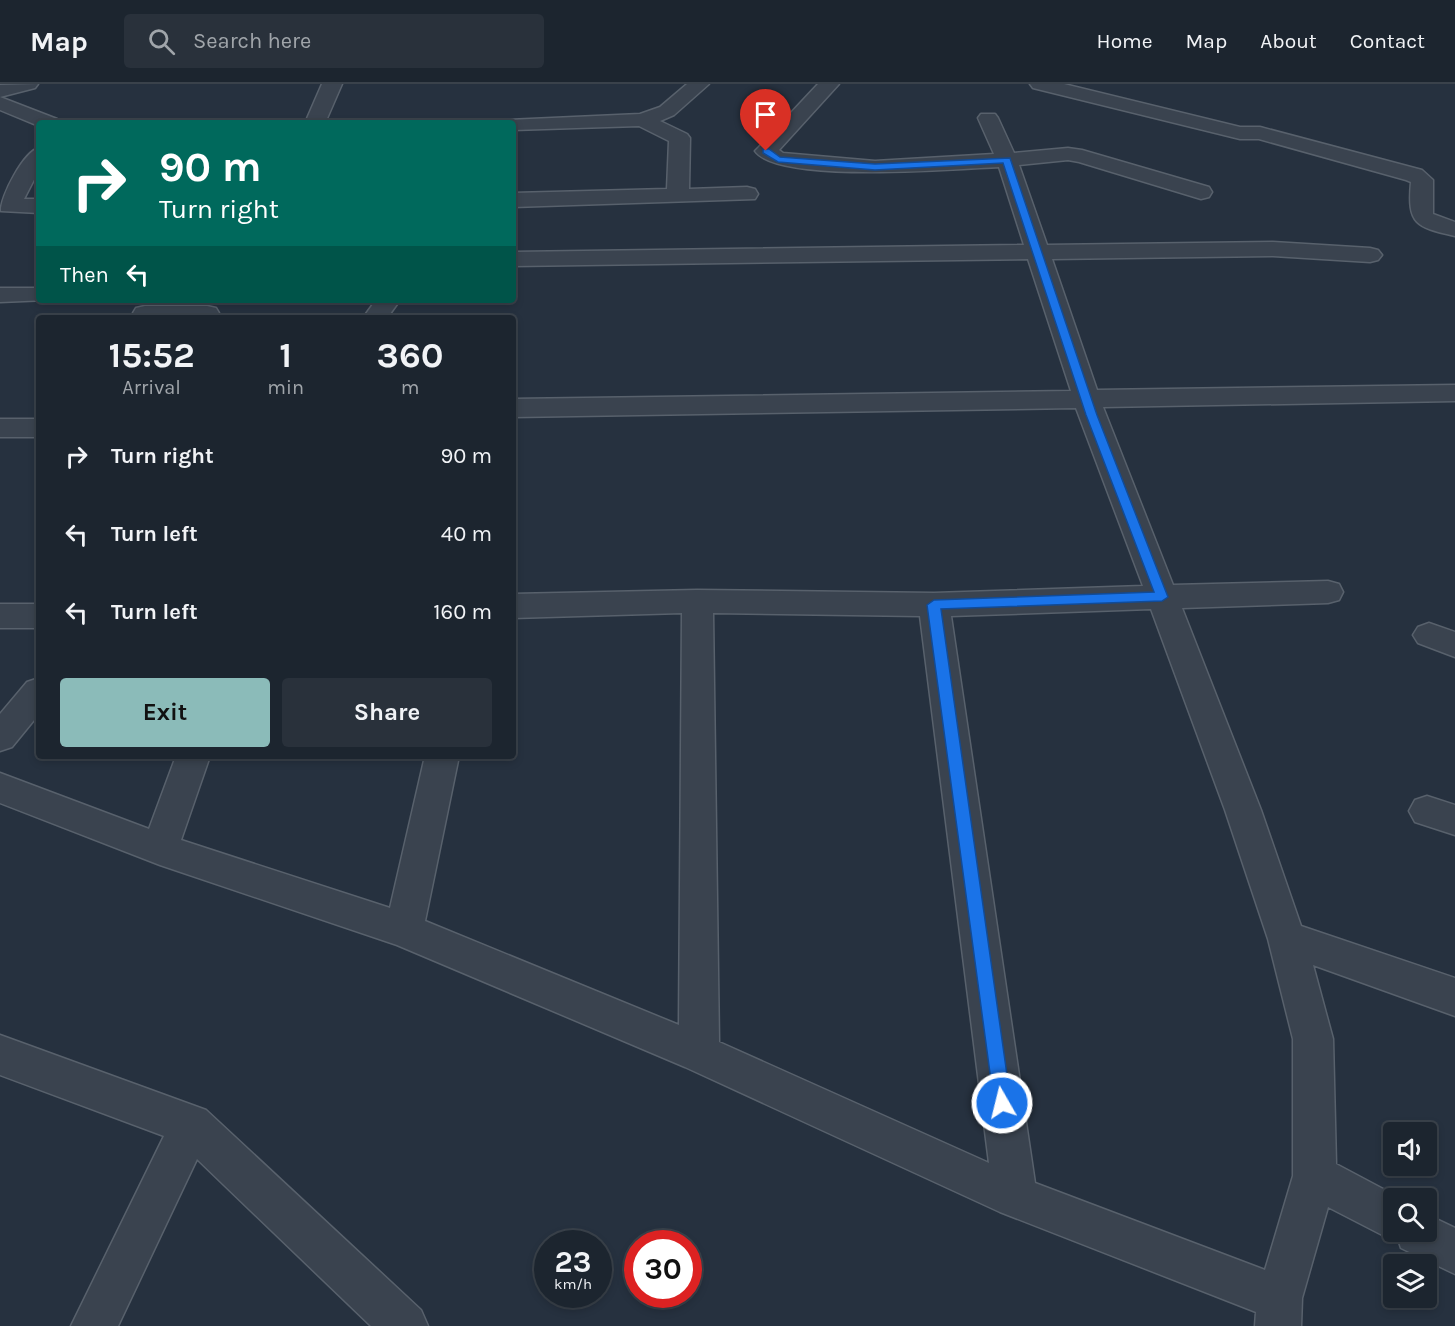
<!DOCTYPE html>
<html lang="en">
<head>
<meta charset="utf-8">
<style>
  :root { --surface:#1c252f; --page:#29313b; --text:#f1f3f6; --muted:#a0a5aa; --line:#3a424b; --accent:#8bbbb9 }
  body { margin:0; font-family:Karla,sans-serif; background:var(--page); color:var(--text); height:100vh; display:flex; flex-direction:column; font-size:22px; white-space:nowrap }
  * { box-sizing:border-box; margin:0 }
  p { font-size:20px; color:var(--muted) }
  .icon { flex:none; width:33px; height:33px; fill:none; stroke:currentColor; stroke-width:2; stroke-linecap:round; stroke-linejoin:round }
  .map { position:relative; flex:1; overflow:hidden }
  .panel { position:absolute; left:36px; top:231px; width:480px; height:444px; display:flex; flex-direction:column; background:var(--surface); border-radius:6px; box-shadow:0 3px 9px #0003,0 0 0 2px var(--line) }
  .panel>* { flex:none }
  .top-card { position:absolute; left:36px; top:36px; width:480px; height:183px; border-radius:6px; box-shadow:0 3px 9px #0003,0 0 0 2px var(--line); background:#00695c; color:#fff; overflow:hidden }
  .tools { position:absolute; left:1383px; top:1038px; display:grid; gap:12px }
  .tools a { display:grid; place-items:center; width:54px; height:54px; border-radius:6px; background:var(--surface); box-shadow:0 3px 9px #0003,0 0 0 2px var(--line); font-size:30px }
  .speed { position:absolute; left:534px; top:1146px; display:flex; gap:12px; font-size:30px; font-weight:700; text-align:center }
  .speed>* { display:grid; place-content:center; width:78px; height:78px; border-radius:50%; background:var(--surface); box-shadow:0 3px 9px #0003,0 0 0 2px var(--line); line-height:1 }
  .speed small { font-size:15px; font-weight:400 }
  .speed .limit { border:9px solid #d22; background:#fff; color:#111 }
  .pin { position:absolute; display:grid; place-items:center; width:51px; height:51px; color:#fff; margin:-62px -26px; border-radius:50% 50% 50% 0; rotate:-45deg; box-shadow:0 0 6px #0007 }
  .pin .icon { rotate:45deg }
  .me { position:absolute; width:66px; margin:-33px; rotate:352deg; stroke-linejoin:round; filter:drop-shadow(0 0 4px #0008) }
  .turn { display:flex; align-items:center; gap:21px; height:126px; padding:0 24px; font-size:27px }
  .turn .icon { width:78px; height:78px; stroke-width:2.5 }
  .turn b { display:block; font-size:42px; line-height:51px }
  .then { display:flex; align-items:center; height:57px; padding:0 24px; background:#0003; gap:12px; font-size:22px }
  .eta { display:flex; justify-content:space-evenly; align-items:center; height:102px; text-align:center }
  .eta b { font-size:36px; font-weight:700; line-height:42px }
  .button { display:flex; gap:12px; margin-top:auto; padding:12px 24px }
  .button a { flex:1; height:69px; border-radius:6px; background:var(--accent); color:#111; font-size:24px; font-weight:700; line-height:69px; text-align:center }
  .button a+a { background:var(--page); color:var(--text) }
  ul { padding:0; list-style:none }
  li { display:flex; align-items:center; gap:18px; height:78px; padding:0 24px }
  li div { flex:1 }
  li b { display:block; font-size:22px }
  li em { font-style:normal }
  header { display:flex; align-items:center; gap:36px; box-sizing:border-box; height:84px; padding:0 30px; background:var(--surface); border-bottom:2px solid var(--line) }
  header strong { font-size:28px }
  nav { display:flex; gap:33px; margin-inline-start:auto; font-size:21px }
  .search { width:420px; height:54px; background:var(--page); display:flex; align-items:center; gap:15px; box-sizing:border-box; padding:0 21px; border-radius:6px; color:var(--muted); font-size:22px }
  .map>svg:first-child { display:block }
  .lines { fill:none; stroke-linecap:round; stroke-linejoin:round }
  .minor-casing { stroke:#58616c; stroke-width:3 }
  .minor { fill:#3a434f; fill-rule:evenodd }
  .route { fill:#1a73e8; stroke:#114b97; stroke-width:1.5 }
</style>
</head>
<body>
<header>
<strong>Map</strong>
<div class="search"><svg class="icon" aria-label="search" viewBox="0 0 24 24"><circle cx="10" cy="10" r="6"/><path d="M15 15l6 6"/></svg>Search here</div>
<nav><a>Home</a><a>Map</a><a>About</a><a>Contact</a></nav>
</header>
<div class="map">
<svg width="1455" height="1242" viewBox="0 0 1455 1242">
  <rect width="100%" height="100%" fill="#26313f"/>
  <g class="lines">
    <g class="minor-casing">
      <g id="minor">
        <polygon points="38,0 35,4 0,13 57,35 60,39 39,39 39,42 0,26 0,1"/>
        <polygon points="322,0 342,0 325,39 305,39"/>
        <polygon points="687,0 709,0 674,31 660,37 687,50 690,54 689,105 747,103 755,105 758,110 755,115 513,123 513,109 667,105 669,57 639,42 513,46 513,39 503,39 506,36 640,30 660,23"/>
        <path d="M818 0H839L779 66 783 69 875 77 994 70 978 34 981 30H995L998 34 1014 69 1068 64 1082 66 1209 103 1212 108 1209 113 1201 115 1079 78 1068 76 1019 81 1047 161 1273 158 1370 164 1378 166 1382 171 1378 176 1370 178 1273 172 1052 175 1097 306 1455 301V317L1103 323 1173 501 1328 497 1339 500 1343 508 1339 516 1328 519 1182 524 1261 726 1301 842 1455 894V932L1313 881 1333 955 1336 1080 1400 1114H1394V1148H1426V1130L1455 1144V1190L1401 1164 1398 1155 1394 1157 1328 1123 1302 1214 1301 1242H1255L1256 1228 1000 1128 685 983 397 861 160 781 0 719V689L149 745 176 672H210L181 756 390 824 425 672H459L425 837 679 941 682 529 513 534V510L697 506 934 509 1143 502 1076 324 513 333V315L1071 307 1028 175 513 182V168L1024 161 999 83C956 85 778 100 755 67L759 63ZM1151 525 1225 726 1268 855 1293 955V1092L1265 1186 1035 1099 951 532ZM713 529 920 532 989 1079 719 958Z"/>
        <path d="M1030 0H1064L1240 43H1260L1422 86 1433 96V130L1455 138V152C1416 143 1407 141 1411 98L1406 96 1259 55H1240L1033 4Z"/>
        <path d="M39 64V86L24 115H39V129L1 127C0 113 24 67 39 64Z"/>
        <polygon points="0,204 39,204 39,216 48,216 0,218"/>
        <polygon points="376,216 400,216 387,234 363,234"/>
        <polygon points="145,222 207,222 216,224 219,229 216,234 136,234 133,229 136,224"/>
        <rect x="0" y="335" width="39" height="18"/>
        <rect x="0" y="520" width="39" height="24"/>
        <polygon points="1429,539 1455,548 1455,573 1418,559 1413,551 1418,543"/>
        <polygon points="39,594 39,630 12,663 0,667 0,630 27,598"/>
        <polygon points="1427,712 1455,721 1455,751 1415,738 1409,727 1415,716"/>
        <polygon points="0,951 206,1026 421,1226 428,1242 371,1242 197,1075 118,1242 71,1242 164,1052 0,991"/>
      </g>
    </g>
    <use href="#minor" class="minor"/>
  </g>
  <polygon class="route" points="763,65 769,65 780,73 875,80 1010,74 1097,331 1168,513 1162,517 941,525 1011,1019 1009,1025 1002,1027 996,1025 994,1019 927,521 934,516 1154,508 1086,331 1003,79 875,86 778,78 763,69"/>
</svg>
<div class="tools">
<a><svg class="icon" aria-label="sound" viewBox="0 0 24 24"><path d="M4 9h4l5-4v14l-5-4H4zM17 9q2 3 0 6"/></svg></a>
<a><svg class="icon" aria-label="search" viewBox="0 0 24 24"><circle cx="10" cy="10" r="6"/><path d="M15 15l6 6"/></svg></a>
<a><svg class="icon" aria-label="layers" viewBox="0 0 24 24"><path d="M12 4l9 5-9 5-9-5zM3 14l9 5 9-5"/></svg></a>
</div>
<div class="speed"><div>23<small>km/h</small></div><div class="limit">30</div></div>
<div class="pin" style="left:766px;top:67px;background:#d93025"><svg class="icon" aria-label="arrive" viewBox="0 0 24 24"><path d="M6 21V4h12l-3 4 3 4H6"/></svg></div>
<svg class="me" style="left:1002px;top:1019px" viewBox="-20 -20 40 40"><circle r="17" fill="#1a73e8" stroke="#fff" stroke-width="3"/><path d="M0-11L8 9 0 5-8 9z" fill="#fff"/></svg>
<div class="top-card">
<div class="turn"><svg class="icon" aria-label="right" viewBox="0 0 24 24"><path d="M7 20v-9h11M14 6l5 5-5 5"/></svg><div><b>90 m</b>Turn right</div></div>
<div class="then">Then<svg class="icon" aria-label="left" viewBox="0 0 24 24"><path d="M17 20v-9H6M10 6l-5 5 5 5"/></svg></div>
</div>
<section class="panel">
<div class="eta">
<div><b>15:52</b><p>Arrival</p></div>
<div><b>1</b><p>min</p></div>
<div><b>360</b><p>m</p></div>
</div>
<ul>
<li><svg class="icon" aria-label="right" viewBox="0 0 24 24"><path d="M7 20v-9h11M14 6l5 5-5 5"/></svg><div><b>Turn right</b></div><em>90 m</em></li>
<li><svg class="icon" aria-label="left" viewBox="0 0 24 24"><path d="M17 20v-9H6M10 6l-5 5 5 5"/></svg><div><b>Turn left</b></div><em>40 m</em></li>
<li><svg class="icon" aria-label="left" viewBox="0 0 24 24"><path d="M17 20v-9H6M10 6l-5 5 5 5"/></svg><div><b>Turn left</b></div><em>160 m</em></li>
</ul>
<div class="button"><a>Exit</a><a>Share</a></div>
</section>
</div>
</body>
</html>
